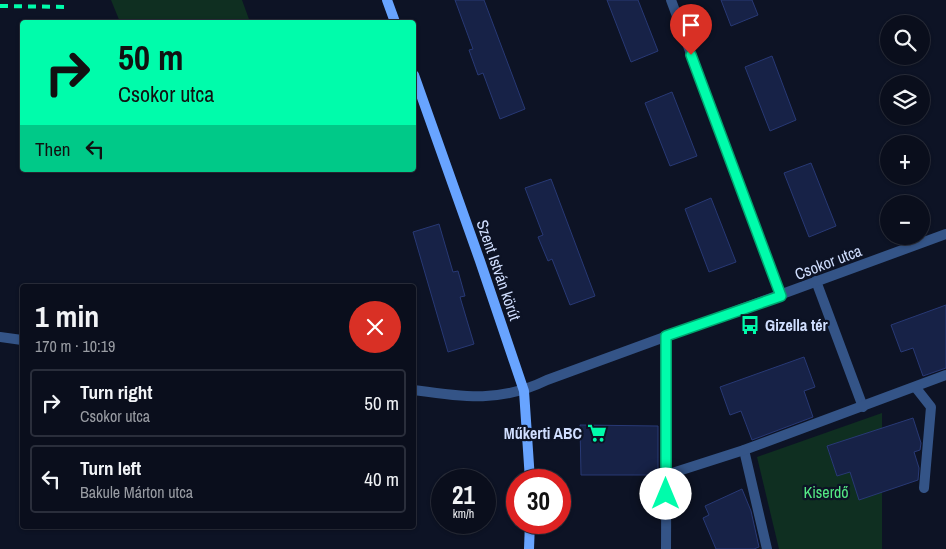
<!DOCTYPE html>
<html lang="en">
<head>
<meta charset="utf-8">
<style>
  :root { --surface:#0a0e1c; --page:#181c29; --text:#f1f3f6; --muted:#999ca3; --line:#2a2e3b }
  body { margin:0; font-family:"Archivo Narrow",sans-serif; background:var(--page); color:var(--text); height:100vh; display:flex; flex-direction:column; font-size:19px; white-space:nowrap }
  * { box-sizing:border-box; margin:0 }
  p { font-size:16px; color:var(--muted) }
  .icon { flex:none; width:28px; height:28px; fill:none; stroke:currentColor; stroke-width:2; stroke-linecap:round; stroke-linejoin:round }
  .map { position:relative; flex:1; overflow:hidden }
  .details { position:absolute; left:20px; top:284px; width:396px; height:245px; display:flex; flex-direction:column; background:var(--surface); border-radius:5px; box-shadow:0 1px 4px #0004,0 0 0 1px var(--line) }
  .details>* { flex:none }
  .top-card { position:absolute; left:20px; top:20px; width:396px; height:152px; border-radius:5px; box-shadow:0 1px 4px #0004,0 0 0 1px var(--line); background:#00fcab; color:#111; overflow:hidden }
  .controls { position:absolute; left:880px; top:15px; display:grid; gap:10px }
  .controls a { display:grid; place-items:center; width:50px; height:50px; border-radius:50%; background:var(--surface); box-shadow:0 1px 4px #0004,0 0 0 1px var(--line); font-size:25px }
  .speed { position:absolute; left:431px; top:469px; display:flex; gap:10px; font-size:25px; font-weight:700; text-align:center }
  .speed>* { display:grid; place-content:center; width:65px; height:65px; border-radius:50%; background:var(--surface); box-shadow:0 1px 4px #0004,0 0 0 1px var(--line); line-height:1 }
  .speed small { font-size:12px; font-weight:400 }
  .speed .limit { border:8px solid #d22; background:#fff; color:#111 }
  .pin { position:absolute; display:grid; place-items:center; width:42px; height:42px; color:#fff; margin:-51px -21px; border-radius:50% 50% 50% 0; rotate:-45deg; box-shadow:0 0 5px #0007 }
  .pin .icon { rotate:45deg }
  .me { position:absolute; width:55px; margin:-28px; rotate:0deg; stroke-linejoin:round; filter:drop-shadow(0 0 4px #0008) }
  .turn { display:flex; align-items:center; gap:18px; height:105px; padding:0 15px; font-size:22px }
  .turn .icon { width:65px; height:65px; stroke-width:2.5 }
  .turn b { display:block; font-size:35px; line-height:42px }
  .then { display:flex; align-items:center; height:48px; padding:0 15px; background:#0003; gap:10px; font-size:19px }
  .round { display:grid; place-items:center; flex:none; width:52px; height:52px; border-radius:26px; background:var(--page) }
  .summary { display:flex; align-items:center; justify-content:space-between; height:85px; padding:0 15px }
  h1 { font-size:30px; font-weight:700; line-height:38px }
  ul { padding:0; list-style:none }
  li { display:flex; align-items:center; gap:15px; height:68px; margin:0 10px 8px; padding:0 5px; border:2px solid var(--line); border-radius:5px }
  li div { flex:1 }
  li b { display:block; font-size:19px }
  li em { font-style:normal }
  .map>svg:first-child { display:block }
  .green { fill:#0f2f21 }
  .building { fill:#172247; stroke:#283975 }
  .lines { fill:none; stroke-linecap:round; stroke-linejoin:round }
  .lane { stroke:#345487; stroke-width:10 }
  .street { stroke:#345487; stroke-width:10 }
  .secondary { stroke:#68a4ff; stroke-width:10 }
  .rail { stroke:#00fcab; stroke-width:4; stroke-dasharray:8 6; stroke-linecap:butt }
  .route-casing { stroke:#00a46f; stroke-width:12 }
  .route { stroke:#00fcab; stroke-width:9 }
  .labels { text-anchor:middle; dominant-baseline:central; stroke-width:4.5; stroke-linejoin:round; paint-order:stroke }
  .street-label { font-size:16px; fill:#d1dfff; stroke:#0d1325 }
  .poi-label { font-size:16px; font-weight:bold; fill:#d1dfff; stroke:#0d1325; text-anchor:start }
  .park-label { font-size:16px; fill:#54e884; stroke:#0d1325 }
</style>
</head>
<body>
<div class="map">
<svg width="946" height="549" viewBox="0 0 946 549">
  <rect width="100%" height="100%" fill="#0d1325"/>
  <g class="green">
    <polygon points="111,0 242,0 250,22 120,22"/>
    <polygon points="882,413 882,549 779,549 757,457"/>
  </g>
  <g class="building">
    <polygon points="455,0 484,0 525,109 500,119 483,73 478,75 469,50 473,49"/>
    <polygon points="607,0 638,0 658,51 631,62"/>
    <polygon points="721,0 752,0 758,15 731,26"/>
    <polygon points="772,56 796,120 770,131 745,67"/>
    <polygon points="672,92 697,156 670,166 645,103"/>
    <polygon points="811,163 836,226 809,237 784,173"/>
    <polygon points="551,179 595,296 570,305 552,259 548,261 538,237 543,235 525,188"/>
    <polygon points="711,198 736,262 709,272 685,209"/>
    <polygon points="439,224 453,272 458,271 465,296 460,297 474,344 448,352 413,232"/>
    <polygon points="946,305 946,368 923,376 913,348 901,352 891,325"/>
    <polygon points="804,357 815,387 804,391 813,417 752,440 741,411 730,415 720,387"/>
    <polygon points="913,418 921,443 920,450 914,452 919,468 918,480 859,500 850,472 837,476 827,446"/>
    <polygon points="580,425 658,426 658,475 581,475"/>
    <polygon points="742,489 751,511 759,547 754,549 716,549 703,518 709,515 705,506"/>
  </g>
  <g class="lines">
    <g class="lane">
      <polyline points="816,281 863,407"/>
      <polyline points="916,388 931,407 924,488"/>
      <polyline points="744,450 767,549"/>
      <polyline points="666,475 744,450 946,375"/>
    </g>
    <g class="street">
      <polyline points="671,0 781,296"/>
      <polyline points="0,337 22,340"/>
      <path d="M414 390C463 397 500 403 547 380L946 234"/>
      <polyline points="666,549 667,336"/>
    </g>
    <g class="secondary">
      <polyline points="387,0 395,22"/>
      <polyline points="414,75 480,261 524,391 530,480"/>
      <polyline points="529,549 530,522"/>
    </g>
    <polyline class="rail" points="0,6 69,7"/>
  </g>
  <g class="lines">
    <g class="route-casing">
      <polyline id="route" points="666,494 666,336 781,296 691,55"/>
    </g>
    <use href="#route" class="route"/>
  </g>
  <defs>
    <g id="bus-bare" transform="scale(1.5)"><path d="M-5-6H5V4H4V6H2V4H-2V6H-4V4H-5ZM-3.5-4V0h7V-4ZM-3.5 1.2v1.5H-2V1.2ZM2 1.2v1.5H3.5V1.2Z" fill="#00fcab" stroke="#0d1325" stroke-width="2.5" paint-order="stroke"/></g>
    <g id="supermarket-bare" transform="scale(1.5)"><path d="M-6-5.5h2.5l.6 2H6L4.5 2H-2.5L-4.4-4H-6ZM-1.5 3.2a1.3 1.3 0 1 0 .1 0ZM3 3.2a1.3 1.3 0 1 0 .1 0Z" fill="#00fcab" stroke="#0d1325" stroke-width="2.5" paint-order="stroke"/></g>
  </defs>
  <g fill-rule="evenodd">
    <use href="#bus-bare" x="750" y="325"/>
    <use href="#supermarket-bare" x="597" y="433"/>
  </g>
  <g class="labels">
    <g class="street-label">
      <text transform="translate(828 262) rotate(-21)">Csokor utca</text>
      <text transform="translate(499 270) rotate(71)">Szent István körút</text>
    </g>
    <g class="poi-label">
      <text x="765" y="325">Gizella tér</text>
      <text x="582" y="433" text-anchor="end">Műkerti ABC</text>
    </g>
    <g class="park-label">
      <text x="826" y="492">Kiserdő</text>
    </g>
  </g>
</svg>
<div class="controls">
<a><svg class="icon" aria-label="search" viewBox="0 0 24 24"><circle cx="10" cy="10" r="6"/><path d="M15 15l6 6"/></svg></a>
<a><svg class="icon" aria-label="layers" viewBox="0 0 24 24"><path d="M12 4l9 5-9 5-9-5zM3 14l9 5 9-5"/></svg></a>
<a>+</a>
<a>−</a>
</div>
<div class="speed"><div>21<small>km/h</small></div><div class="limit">30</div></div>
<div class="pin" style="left:691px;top:55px;background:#d93025"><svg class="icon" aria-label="arrive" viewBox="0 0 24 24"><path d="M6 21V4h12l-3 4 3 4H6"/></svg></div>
<svg class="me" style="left:666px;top:494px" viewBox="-20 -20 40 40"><circle r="19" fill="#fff"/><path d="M0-13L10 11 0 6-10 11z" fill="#00fcab"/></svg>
<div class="top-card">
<div class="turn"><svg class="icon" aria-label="right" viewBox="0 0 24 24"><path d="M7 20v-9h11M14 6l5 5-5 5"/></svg><div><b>50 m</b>Csokor utca</div></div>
<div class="then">Then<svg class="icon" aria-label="left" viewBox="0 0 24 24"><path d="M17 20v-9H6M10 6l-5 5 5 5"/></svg></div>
</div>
<section class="details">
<div class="summary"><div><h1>1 min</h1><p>170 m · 10:19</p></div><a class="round" style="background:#d93025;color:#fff"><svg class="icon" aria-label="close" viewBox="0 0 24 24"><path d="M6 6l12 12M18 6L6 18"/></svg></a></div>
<ul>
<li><svg class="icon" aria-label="right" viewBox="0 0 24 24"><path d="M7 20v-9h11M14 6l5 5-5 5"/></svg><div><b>Turn right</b><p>Csokor utca</p></div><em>50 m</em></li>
<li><svg class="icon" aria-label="left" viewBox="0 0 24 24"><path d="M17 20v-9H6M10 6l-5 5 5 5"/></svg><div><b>Turn left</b><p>Bakule Márton utca</p></div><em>40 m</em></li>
</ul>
</section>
</div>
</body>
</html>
